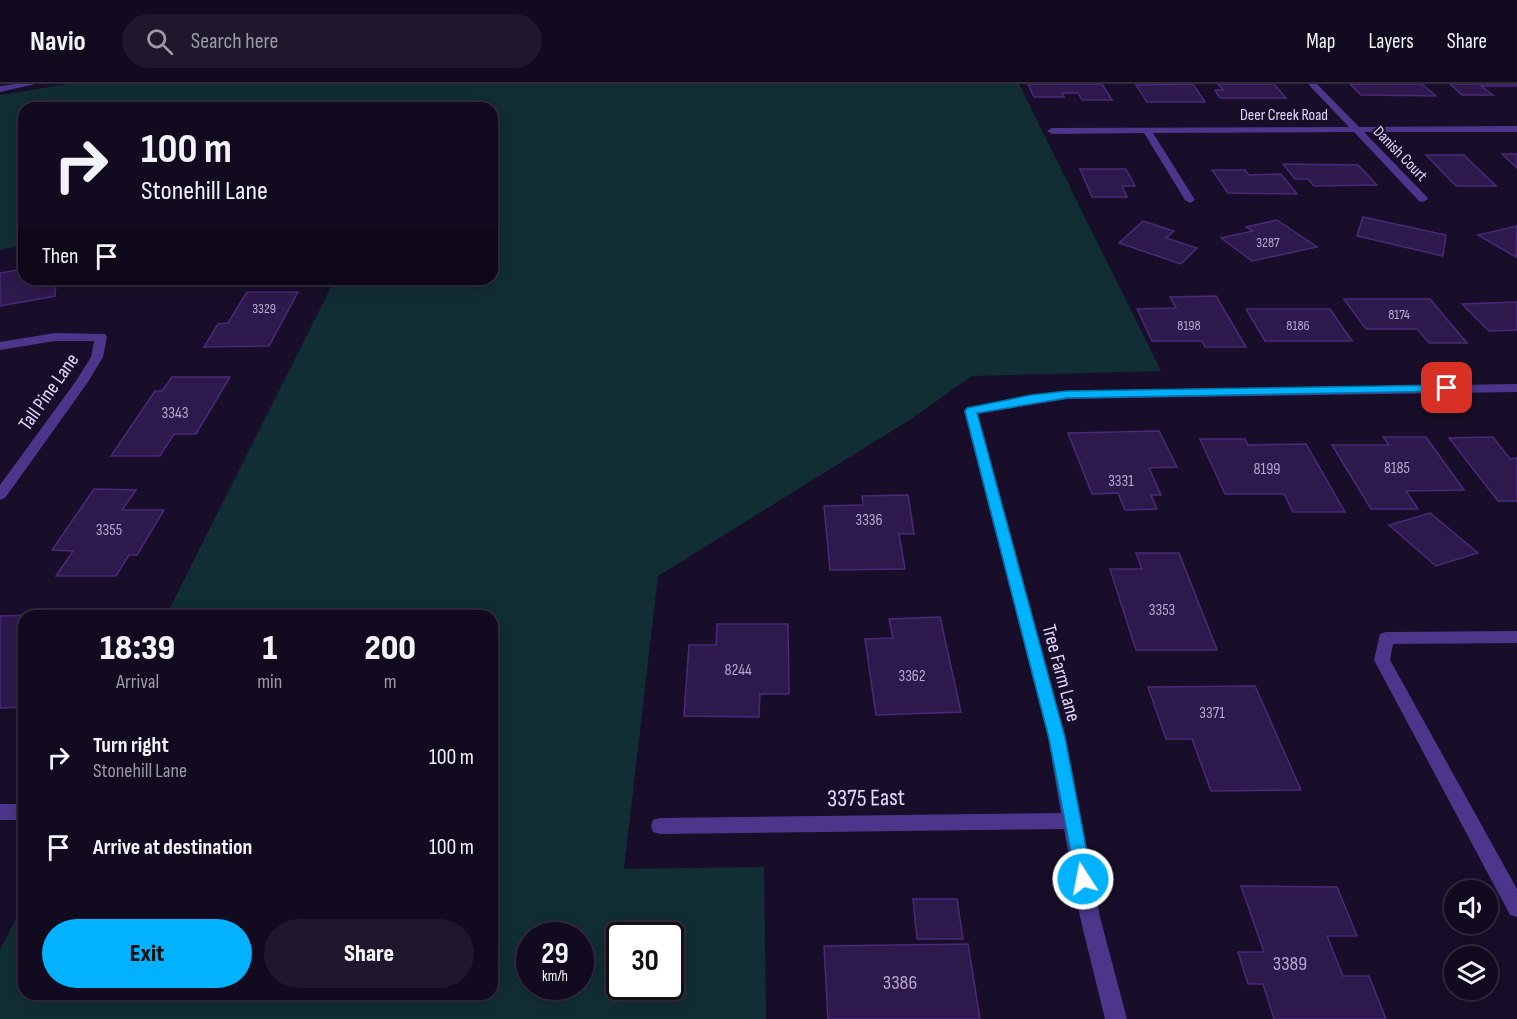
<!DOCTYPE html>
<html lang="en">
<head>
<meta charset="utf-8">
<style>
  :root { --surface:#120a1f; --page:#1f182c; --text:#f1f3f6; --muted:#9c9aa4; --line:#312b3d; --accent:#02b2ff }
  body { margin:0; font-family:"Sofia Sans Condensed",sans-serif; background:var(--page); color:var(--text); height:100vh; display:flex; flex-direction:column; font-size:22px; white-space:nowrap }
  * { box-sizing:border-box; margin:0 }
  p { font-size:20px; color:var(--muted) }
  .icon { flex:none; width:33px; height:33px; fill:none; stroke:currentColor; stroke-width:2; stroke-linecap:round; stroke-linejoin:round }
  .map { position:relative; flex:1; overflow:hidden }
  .details { position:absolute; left:18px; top:526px; width:480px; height:390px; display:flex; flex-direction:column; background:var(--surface); border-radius:18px; box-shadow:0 3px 15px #0003,0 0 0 2px var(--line) }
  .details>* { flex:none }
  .hud { position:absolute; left:18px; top:18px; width:480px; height:183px; border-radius:18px; box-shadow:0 3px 15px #0003,0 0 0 2px var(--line); background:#120a1f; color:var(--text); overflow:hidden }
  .tools { position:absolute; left:1444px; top:796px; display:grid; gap:12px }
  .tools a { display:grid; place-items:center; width:54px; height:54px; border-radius:50%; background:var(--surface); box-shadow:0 3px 15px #0003,0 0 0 2px var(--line); font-size:30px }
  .speed { position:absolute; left:516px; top:838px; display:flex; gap:12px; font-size:30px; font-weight:700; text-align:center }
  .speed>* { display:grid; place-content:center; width:78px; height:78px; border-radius:50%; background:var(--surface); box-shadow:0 3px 15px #0003,0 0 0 2px var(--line); line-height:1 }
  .speed small { font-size:15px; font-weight:400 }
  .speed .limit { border:3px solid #111; border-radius:9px; background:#fff; color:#111 }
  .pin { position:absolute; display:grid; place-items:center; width:51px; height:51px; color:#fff; margin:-26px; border-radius:12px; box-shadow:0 3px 9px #0006 }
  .me { position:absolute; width:66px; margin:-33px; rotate:349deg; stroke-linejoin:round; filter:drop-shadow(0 0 4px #0008) }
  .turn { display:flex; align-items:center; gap:21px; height:126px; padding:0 24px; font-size:27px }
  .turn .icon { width:78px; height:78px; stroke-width:2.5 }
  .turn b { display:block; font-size:42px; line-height:51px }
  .then { display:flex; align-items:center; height:57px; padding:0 24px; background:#0003; gap:12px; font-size:22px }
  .eta { display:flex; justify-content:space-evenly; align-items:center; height:102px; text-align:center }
  .eta b { font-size:36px; font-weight:800; line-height:42px }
  .action { display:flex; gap:12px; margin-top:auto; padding:12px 24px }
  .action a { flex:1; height:69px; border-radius:36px; background:var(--accent); color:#111; font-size:24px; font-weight:800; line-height:69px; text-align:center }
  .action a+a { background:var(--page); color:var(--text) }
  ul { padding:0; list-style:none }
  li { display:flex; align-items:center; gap:18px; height:90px; padding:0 24px }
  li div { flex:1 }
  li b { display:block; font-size:22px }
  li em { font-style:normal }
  header { display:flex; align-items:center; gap:36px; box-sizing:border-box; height:84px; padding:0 30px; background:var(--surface); border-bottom:2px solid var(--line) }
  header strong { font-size:28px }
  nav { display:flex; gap:33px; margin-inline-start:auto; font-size:21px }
  .search { width:420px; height:54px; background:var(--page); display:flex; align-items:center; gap:15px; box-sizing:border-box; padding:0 21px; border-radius:33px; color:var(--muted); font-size:22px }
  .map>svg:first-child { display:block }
  .green { fill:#112e34; fill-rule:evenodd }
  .building { fill:#2e194c; stroke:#4a2979; stroke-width:1.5 }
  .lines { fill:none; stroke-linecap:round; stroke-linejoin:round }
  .service { fill:#4b368c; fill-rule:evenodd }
  .minor { fill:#4b368c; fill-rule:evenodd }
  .tertiary { fill:#4b368c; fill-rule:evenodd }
  .route { fill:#02b2ff; stroke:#0174a6; stroke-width:1.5 }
  .labels { text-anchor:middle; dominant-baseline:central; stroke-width:4.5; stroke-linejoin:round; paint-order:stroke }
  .far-number-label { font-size:14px; fill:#b6a7d2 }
  .far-street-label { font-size:16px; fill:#e3d6ff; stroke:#180e29 }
  .number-label { font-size:16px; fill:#b6a7d2 }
  .street-label { font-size:20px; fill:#e3d6ff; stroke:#180e29 }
  .near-number-label { font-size:20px; fill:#b6a7d2 }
  .near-street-label { font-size:24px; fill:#e3d6ff; stroke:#180e29 }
</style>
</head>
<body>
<header>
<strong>Navio</strong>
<div class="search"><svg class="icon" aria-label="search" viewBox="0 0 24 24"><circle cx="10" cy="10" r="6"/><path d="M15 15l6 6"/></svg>Search here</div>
<nav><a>Map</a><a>Layers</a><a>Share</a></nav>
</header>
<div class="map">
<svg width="1517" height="935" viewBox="0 0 1517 935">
  <rect width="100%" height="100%" fill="#180e29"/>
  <path class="green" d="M68 0H1019L1161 287 972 292 911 335 658 492 624 785 764 783 766 935H0V866L24 818V910H492V532H166L335 195H492V24H24V161L0 166V11ZM530 852H580V903H530ZM620 852H670V903H620Z"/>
  <g class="building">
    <polygon points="1028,0 1102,0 1112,16 1082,16 1078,9 1062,9 1064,13 1034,13"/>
    <polygon points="1193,0 1205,18 1147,18 1136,1"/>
    <polygon points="1218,0 1274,0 1286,14 1220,14 1215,6 1223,6"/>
    <polygon points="1350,0 1422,0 1436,12 1361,11"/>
    <polygon points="1450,0 1517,0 1517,2 1481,2 1493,11 1462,11"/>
    <polygon points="1502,70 1517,70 1517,84"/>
    <polygon points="1426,71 1464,71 1496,102 1456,102"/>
    <polygon points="1283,80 1358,81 1377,101 1314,102 1308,95 1295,95"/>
    <polygon points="1080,85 1126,85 1135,102 1122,102 1127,113 1092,113"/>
    <polygon points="1212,86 1245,86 1249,91 1281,90 1297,110 1228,109"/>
    <polygon points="1363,133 1446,151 1443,172 1357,152"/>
    <polygon points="1277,136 1317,163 1252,177 1221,154 1253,147 1246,143"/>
    <polygon points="1143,137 1174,147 1166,154 1197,164 1181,180 1119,159"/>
    <polygon points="1517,142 1516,173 1478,151"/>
    <polygon points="24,185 24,195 66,196 56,198 55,212 0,222 0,189"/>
    <polygon points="247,208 298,208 269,262 204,263 218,240 228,239"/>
    <polygon points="1216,212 1246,263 1205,263 1202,257 1152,257 1137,225 1176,224 1170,213"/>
    <polygon points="1344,215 1430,215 1467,259 1429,259 1417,245 1366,245"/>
    <polygon points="1517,218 1517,246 1489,247 1462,220"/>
    <polygon points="1246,225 1330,225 1352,257 1265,257"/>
    <polygon points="172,293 230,293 196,350 174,350 160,372 111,372 155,307 162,307"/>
    <polygon points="1159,347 1177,383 1149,384 1161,411 1151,411 1157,425 1125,426 1118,409 1092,410 1068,349"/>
    <polygon points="1383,353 1426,353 1464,406 1406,407 1418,425 1371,425 1332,361 1389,361"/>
    <polygon points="1493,353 1510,375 1517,374 1517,417 1498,417 1449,354"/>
    <polygon points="1200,355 1245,355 1248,361 1306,360 1345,428 1293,428 1284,410 1225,410"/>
    <polygon points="94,405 136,406 122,426 164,426 137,471 129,471 116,492 56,492 73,467 52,466"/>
    <polygon points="908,411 914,450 899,450 905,485 830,486 824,422 863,421 862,412"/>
    <polygon points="1430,429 1478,469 1436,482 1389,441"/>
    <polygon points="1136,469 1179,469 1217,566 1136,566 1110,485 1142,485"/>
    <polygon points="71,530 69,532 24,532 24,623 0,624 0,532"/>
    <polygon points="940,533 961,628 876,631 865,555 893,554 889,535"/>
    <polygon points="717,540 788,540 789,610 760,610 759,633 684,632 689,561 716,561"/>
    <polygon points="1255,602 1301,706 1211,707 1192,655 1166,655 1148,603"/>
    <polygon points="1241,802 1337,803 1357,852 1327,852 1343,892 1369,892 1386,935 1274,935 1263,900 1248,900 1238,868 1264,868"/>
    <polygon points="913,815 957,815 963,855 917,855"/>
    <polygon points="968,860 980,935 828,935 824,862"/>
  </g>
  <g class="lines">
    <polygon class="service" points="1517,547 1517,559 1393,560 1390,576 1517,805 1517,833 1510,831 1374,576 1380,550 1386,548"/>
    <g class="minor">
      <polygon points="1308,0 1317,0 1359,43 1517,42 1517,48 1364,48 1427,113 1428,115 1423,118 1419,117 1354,48 1153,49 1195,116 1190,119 1185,116 1144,49 1052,50 1047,47 1052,44 1349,43"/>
      <polygon points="55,249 105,250 107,253 103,273 88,298 5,414 0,416 0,401 76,297 91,273 94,257 55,257 0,266 0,258"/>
      <polygon points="1517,300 1517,308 1067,315 978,330 1066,654 1100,833 1127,935 1105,935 1080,833 1064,745 660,750 653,748 651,742 653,736 660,734 1061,729 1048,654 964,327 966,324 1067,307"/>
      <rect x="0" y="720" width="24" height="16"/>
    </g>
    <polygon class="tertiary" points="15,0 35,0 0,8 0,2"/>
  </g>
  <polygon class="route" points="1447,301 1453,304 1451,307 1067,314 977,329 1065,654 1092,795 1089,800 1083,803 1077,800 1049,654 965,327 967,324 1031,311 1067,307"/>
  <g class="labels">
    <g class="far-number-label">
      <text x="1268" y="158">3287</text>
      <text x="264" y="224">3329</text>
      <text x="1399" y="230">8174</text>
      <text x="1189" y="241">8198</text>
      <text x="1298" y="241">8186</text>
    </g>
    <g class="far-street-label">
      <text x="1284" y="31">Deer Creek Road</text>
      <text transform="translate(1400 70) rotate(46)">Danish Court</text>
    </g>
    <g class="number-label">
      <text x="175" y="329">3343</text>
      <text x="1397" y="384">8185</text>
      <text x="1267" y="385">8199</text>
      <text x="1121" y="397">3331</text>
      <text x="869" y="436">3336</text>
      <text x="109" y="446">3355</text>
      <text x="1162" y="526">3353</text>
      <text x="738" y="586">8244</text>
      <text x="912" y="592">3362</text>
      <text x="1212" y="629">3371</text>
    </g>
    <g class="street-label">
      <text transform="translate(49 308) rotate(-55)">Tall Pine Lane</text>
      <text transform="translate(1061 589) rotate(75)">Tree Farm Lane</text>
    </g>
    <g class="near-number-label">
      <text x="1290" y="880">3389</text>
      <text x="900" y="899">3386</text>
    </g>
    <g class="near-street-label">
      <text transform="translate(866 714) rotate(-1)">3375 East</text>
    </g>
  </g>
</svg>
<div class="tools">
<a><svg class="icon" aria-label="sound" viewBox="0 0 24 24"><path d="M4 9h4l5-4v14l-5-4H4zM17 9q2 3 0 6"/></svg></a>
<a><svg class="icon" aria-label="layers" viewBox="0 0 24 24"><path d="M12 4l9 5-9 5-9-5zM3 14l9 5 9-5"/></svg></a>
</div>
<div class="speed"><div>29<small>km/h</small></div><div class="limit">30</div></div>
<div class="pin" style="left:1447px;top:304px;background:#d93025"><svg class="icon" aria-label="arrive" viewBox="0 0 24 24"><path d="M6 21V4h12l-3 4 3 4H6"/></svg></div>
<svg class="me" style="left:1083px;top:795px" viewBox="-20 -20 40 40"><circle r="17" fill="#02b2ff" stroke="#fff" stroke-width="3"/><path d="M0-11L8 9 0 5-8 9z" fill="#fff"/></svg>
<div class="hud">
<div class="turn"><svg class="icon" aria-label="right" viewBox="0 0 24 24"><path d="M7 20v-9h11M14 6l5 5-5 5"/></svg><div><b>100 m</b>Stonehill Lane</div></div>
<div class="then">Then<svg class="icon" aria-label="arrive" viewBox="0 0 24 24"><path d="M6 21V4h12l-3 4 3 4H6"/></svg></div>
</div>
<section class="details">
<div class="eta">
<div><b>18:39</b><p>Arrival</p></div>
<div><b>1</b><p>min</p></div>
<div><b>200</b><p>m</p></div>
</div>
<ul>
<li><svg class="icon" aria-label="right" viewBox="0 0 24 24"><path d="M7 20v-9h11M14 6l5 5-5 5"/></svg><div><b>Turn right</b><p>Stonehill Lane</p></div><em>100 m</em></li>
<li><svg class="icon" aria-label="arrive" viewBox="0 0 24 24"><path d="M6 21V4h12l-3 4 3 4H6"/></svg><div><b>Arrive at destination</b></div><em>100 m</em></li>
</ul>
<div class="action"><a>Exit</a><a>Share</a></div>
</section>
</div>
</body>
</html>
